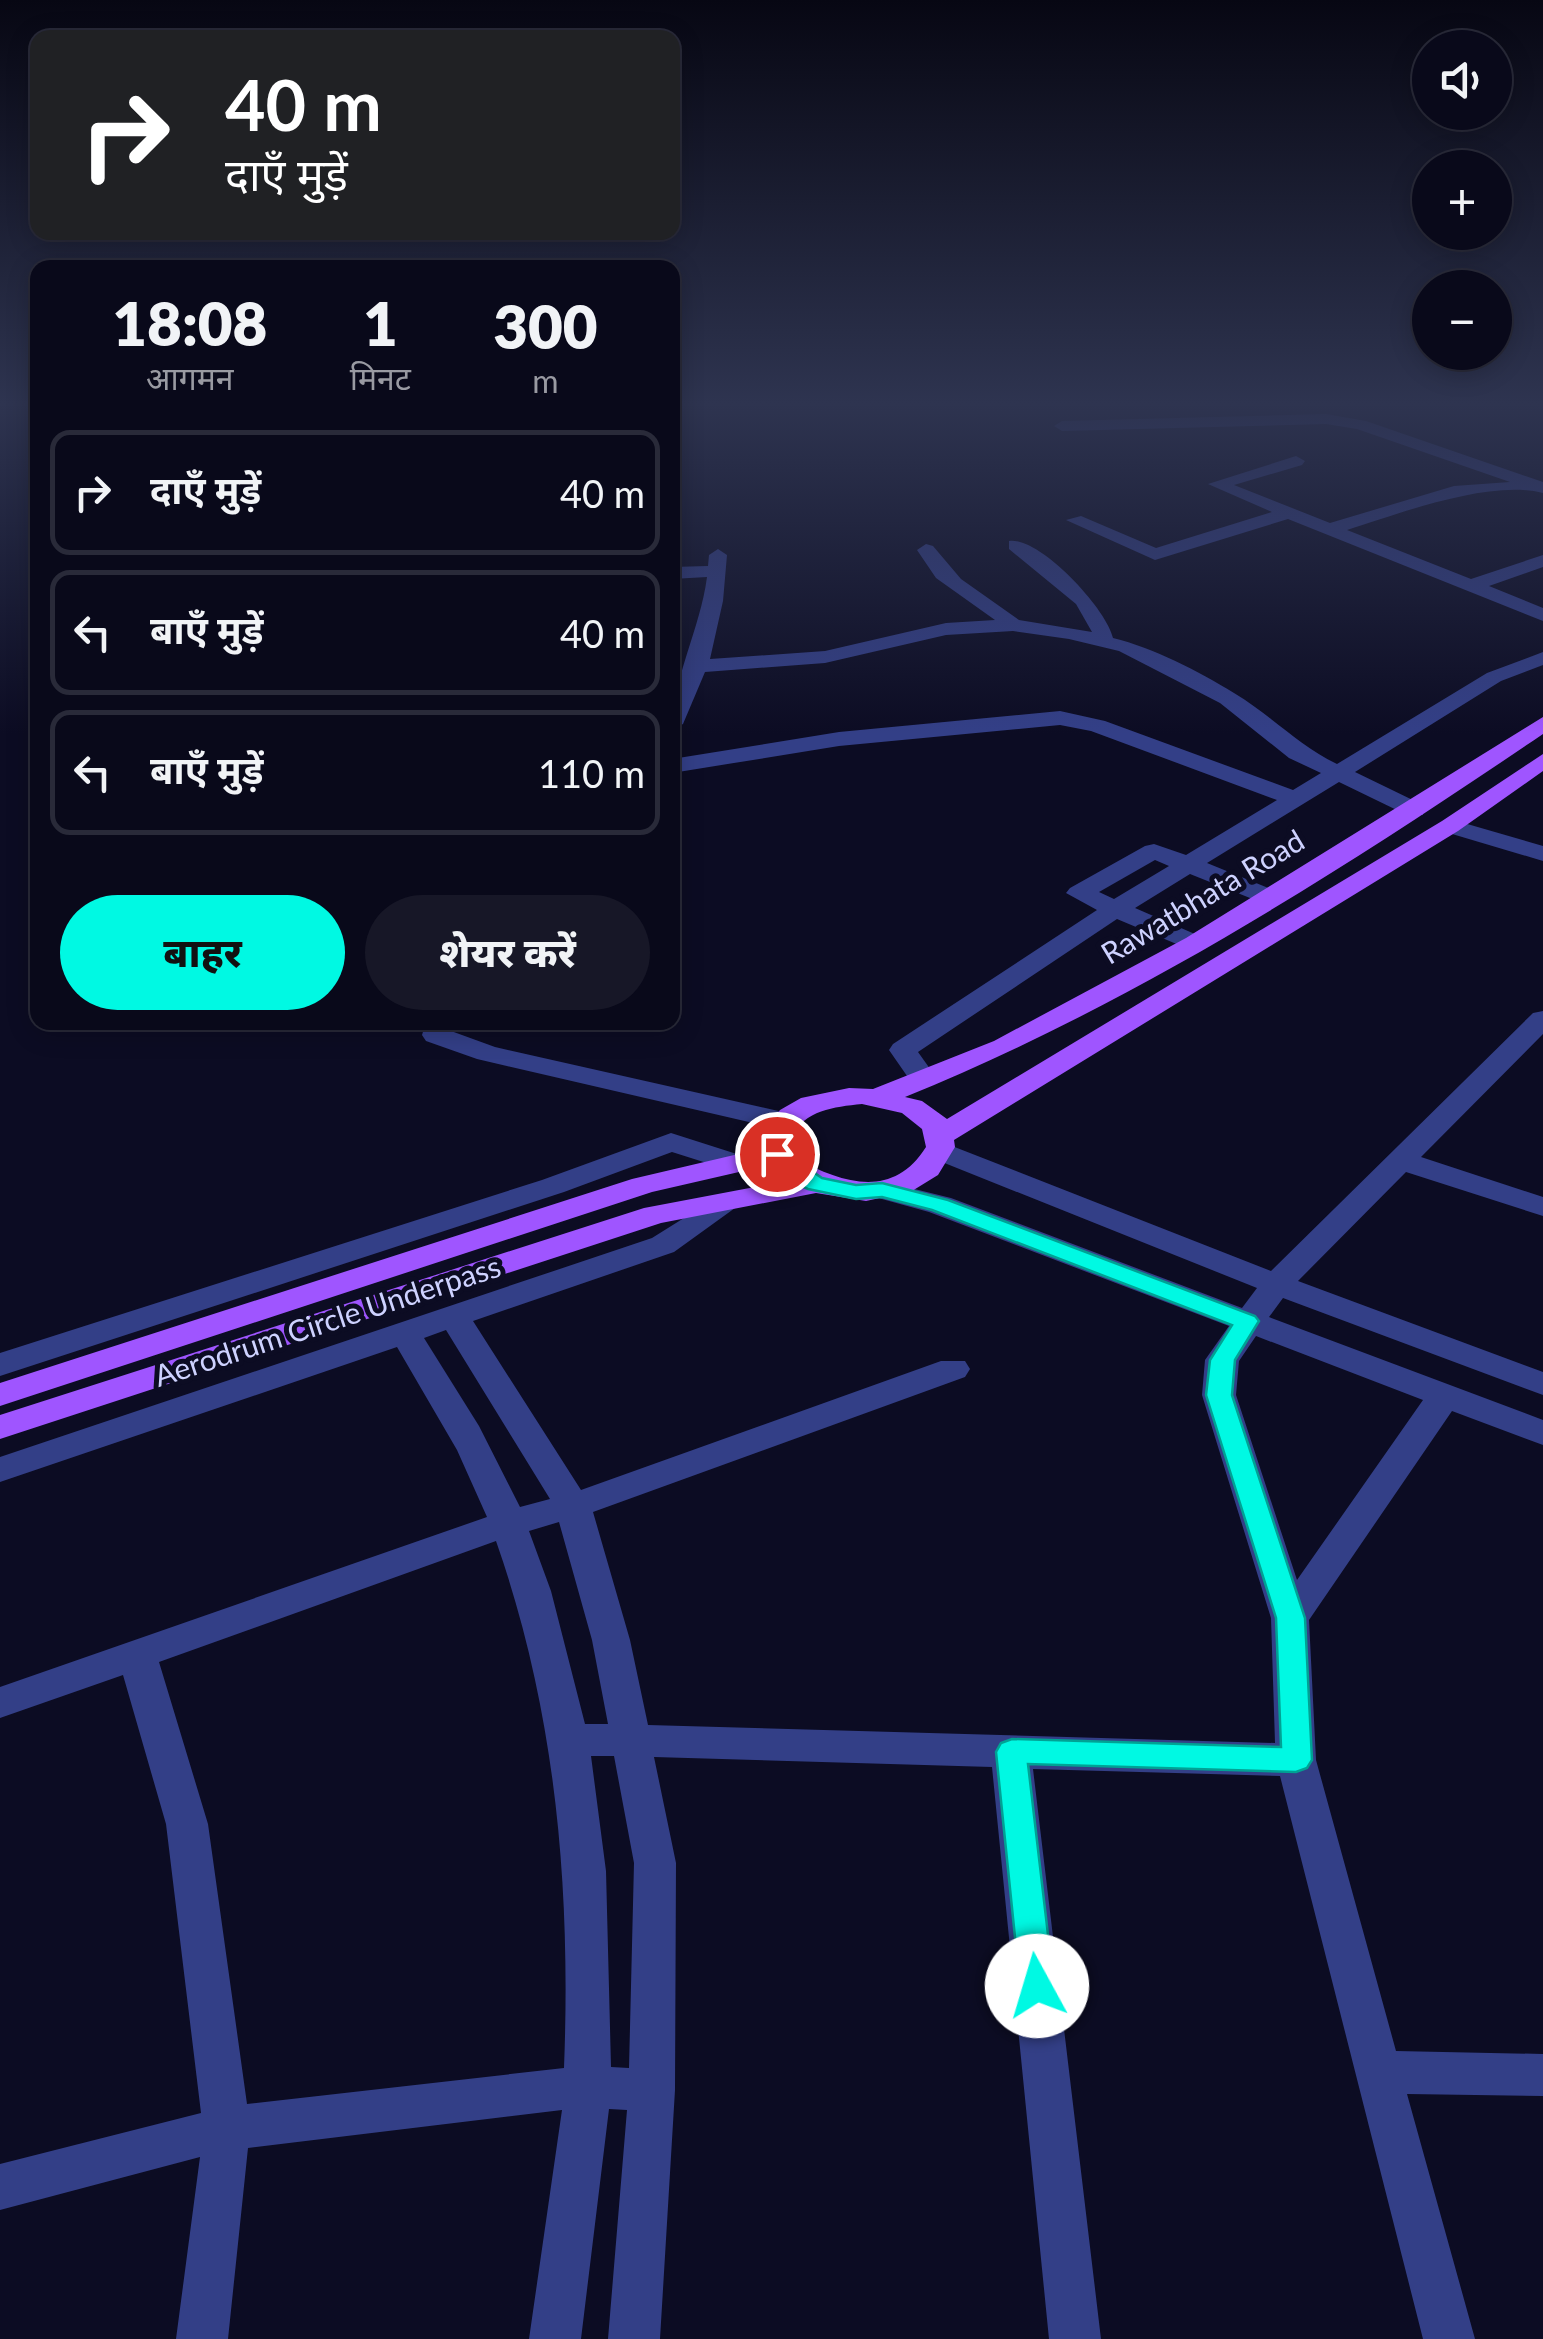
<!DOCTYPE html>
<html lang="hi">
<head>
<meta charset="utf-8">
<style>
  :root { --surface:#09091a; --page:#171727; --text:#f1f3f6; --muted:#999aa2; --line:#292a39; --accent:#00f9e3 }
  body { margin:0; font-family:Lato,"Noto Sans Devanagari",sans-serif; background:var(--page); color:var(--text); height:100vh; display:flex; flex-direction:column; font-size:38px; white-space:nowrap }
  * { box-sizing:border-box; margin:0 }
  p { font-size:32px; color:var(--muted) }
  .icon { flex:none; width:55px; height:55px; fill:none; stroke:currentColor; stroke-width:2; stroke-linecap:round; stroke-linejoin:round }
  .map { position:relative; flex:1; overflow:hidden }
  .details { position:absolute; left:30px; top:260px; width:650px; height:770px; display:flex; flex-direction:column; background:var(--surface); border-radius:20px; box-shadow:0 5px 25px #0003,0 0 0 2px var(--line) }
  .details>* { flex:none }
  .top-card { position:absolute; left:30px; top:30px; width:650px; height:210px; border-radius:20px; box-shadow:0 5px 25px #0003,0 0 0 2px var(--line); background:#202124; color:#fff; overflow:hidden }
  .controls { position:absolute; left:1412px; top:30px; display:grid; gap:20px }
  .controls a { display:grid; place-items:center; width:100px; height:100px; border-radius:50%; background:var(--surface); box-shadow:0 5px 25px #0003,0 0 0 2px var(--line); font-size:50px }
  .pin { position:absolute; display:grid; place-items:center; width:85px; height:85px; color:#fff; margin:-42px; border:5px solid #fff; border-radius:50%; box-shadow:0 2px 10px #0007 }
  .me { position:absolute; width:110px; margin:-55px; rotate:354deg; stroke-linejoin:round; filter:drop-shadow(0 0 8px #0008) }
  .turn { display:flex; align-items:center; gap:35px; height:210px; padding:0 30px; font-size:45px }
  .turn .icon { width:130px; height:130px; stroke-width:2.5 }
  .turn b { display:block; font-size:70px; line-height:85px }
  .eta { display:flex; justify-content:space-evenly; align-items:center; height:170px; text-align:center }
  .eta b { font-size:60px; font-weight:800; line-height:70px }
  .primary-button { display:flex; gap:20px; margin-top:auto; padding:20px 30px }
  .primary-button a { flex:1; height:115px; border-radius:60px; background:var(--accent); color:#111; font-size:40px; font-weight:800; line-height:115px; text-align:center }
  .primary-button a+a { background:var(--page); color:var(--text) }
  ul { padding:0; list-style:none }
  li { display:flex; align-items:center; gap:30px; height:125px; margin:0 20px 15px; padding:0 10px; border:5px solid var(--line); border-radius:20px }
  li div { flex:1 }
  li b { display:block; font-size:38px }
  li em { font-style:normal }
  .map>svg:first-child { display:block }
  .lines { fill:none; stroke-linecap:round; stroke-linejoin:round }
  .minor { fill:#333f87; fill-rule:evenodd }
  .major { fill:#9f55ff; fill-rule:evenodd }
  .route { fill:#00f9e3; stroke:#00a294; stroke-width:2.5 }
  .labels { text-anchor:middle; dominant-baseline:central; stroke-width:10; stroke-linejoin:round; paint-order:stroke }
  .street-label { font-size:30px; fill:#ced2ff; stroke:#0c0c23 }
</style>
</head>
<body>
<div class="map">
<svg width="1543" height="2339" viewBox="0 0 1543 2339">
  <rect width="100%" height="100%" fill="#0c0c23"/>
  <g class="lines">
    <g class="minor">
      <path d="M1326 414 1366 421 1543 482V493C1490 479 1401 513 1347 530L1471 579 1543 555V567L1489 586 1543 608V621L1288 519 1155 560 1066 520 1081 516 1156 548 1272 512 1208 484 1296 456 1305 461 1302 465 1234 485 1330 523 1454 486 1510 482 1357 429 1326 424 1062 431 1054 426 1062 421Z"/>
      <path d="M1009 541C1039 536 1107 609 1113 638 1154 648 1198 671 1234 693 1271 715 1298 745 1337 764L1487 673 1543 652V665L1501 681 1355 772 1423 805V815H1407L1339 782 1207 863 1278 892 1282 897 1278 902H1260L1190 874 1135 908 1204 938 1208 943 1204 948H1186L1117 919 918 1052 938 1080 924 1089 914 1086 889 1050 893 1044 1097 910 1066 893 1070 888 1145 846 1154 844 1186 855 1277 800 1091 731 1060 725 839 746 672 773V759L839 732 1060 711 1105 721 1293 790 1321 773 1289 758 1220 703 1119 651 1069 639 1013 631 946 635 825 663 705 672 683 724 672 730C672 679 700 630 707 577L672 579V567L708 566 709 555 718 549 727 555 723 601 710 659 825 651 946 623 995 620 936 578 917 550 926 544 933 546 961 579 1019 620 1092 632 1076 604 1009 549ZM1155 860 1169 866 1114 899 1099 892Z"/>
      <polygon points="1450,819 1543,846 1543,861 1442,831 1438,826"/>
      <path d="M1543 1011V1034L1421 1157 1543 1197V1216L1406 1172 1298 1281 1543 1372V1395L1283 1298 1269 1317 1543 1420V1445L1452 1411 1309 1620 1316 1760 1396 2051 1543 2054V2096L1407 2094 1475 2339H1423L1280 1776 1033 1769 1101 2339H1049L992 1767 654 1757 676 1863 675 2090 660 2339H608L627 2110 609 2109 581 2339H529L562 2110 248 2148 228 2339H176L200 2157 0 2210V2164L201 2113 166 1824 123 1675 0 1718V1687L487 1517 457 1450 397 1347 0 1482V1457L652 1238 724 1193 739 1202 735 1208 674 1252 473 1321 581 1490 941 1361H965L970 1369 965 1377 593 1512 630 1640 648 1725 1275 1743 1271 1618 1202 1395 1205 1360 1229 1326 929 1212 871 1196 867 1190 882 1181 951 1198 1242 1308 1257 1288 932 1158 927 1152 942 1143 952 1146 1271 1271 1533 1013ZM446 1330 550 1499 520 1507 479 1426 424 1338ZM1256 1336 1423 1400 1297 1580 1236 1395 1239 1361ZM559 1522 592 1640 608 1724H585L551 1591 529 1531ZM496 1541C556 1712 571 1887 564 2068L247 2104 208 1824 159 1662ZM591 1756H614L634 1863 629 2068 611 2067 606 1871Z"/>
      <polygon points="426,1022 454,1022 451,1031 495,1047 783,1112 798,1121 783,1130 477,1059 426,1041 422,1035"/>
      <polygon points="671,1133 743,1156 747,1162 732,1171 672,1152 564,1192 0,1376 0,1353 542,1180"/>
    </g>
    <path class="major" d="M1543 717V734C1341 871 1132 1005 905 1097L922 1101 947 1119 1442 821 1543 754V771L1458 831 954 1140 955 1147 938 1175 912 1191 866 1201 816 1193 661 1223 0 1439V1415L644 1208 791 1180 770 1165 652 1192 0 1406V1383L632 1179 764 1148 760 1137 780 1110 801 1098 849 1088 873 1089 994 1041 1186 938ZM862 1104 902 1113 922 1129 926 1147C893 1200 842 1183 797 1159L790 1137C806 1110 833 1107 862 1104Z"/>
  </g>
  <linearGradient id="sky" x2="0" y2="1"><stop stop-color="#070713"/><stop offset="0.55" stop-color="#2e3450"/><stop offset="1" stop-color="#2e3450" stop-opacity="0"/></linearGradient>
  <rect width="1543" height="734" fill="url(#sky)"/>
  <polygon class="route" points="777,1147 822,1178 856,1185 882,1183 948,1200 1255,1316 1259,1321 1235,1360 1232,1395 1305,1618 1312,1760 1307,1768 1296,1772 1028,1764 1054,1986 1049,1997 1037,2001 1025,1997 1020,1986 996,1752 1001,1743 1012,1739 1281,1747 1276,1618 1206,1395 1210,1360 1232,1325 932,1210 882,1197 856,1199 808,1189 794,1183 766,1154"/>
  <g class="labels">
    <g class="street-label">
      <text transform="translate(1202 896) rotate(-31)">Rawatbhata Road</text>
      <text transform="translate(327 1320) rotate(-18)">Aerodrum Circle Underpass</text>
    </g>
  </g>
</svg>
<div class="controls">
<a><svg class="icon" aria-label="sound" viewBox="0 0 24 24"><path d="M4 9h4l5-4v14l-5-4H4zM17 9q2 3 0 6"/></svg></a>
<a>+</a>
<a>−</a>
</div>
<div class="pin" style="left:777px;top:1154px;background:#d93025"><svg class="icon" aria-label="arrive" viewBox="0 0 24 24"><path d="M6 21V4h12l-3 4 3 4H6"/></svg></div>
<svg class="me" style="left:1037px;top:1986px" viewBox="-20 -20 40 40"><circle r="19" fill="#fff"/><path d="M0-13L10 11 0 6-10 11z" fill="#00f9e3"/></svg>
<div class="top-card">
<div class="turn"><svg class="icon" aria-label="right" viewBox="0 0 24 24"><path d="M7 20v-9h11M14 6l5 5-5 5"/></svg><div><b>40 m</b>दाएँ मुड़ें</div></div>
</div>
<section class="details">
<div class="eta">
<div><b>18:08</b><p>आगमन</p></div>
<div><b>1</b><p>मिनट</p></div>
<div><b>300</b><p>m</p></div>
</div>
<ul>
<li><svg class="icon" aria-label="right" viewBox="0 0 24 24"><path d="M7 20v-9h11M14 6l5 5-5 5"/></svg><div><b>दाएँ मुड़ें</b></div><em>40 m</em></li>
<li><svg class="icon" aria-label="left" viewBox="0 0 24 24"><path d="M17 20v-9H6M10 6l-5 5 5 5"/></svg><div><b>बाएँ मुड़ें</b></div><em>40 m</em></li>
<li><svg class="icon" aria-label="left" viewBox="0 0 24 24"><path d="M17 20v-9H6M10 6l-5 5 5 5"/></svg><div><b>बाएँ मुड़ें</b></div><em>110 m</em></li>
</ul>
<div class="primary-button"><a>बाहर</a><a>शेयर करें</a></div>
</section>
</div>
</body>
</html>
